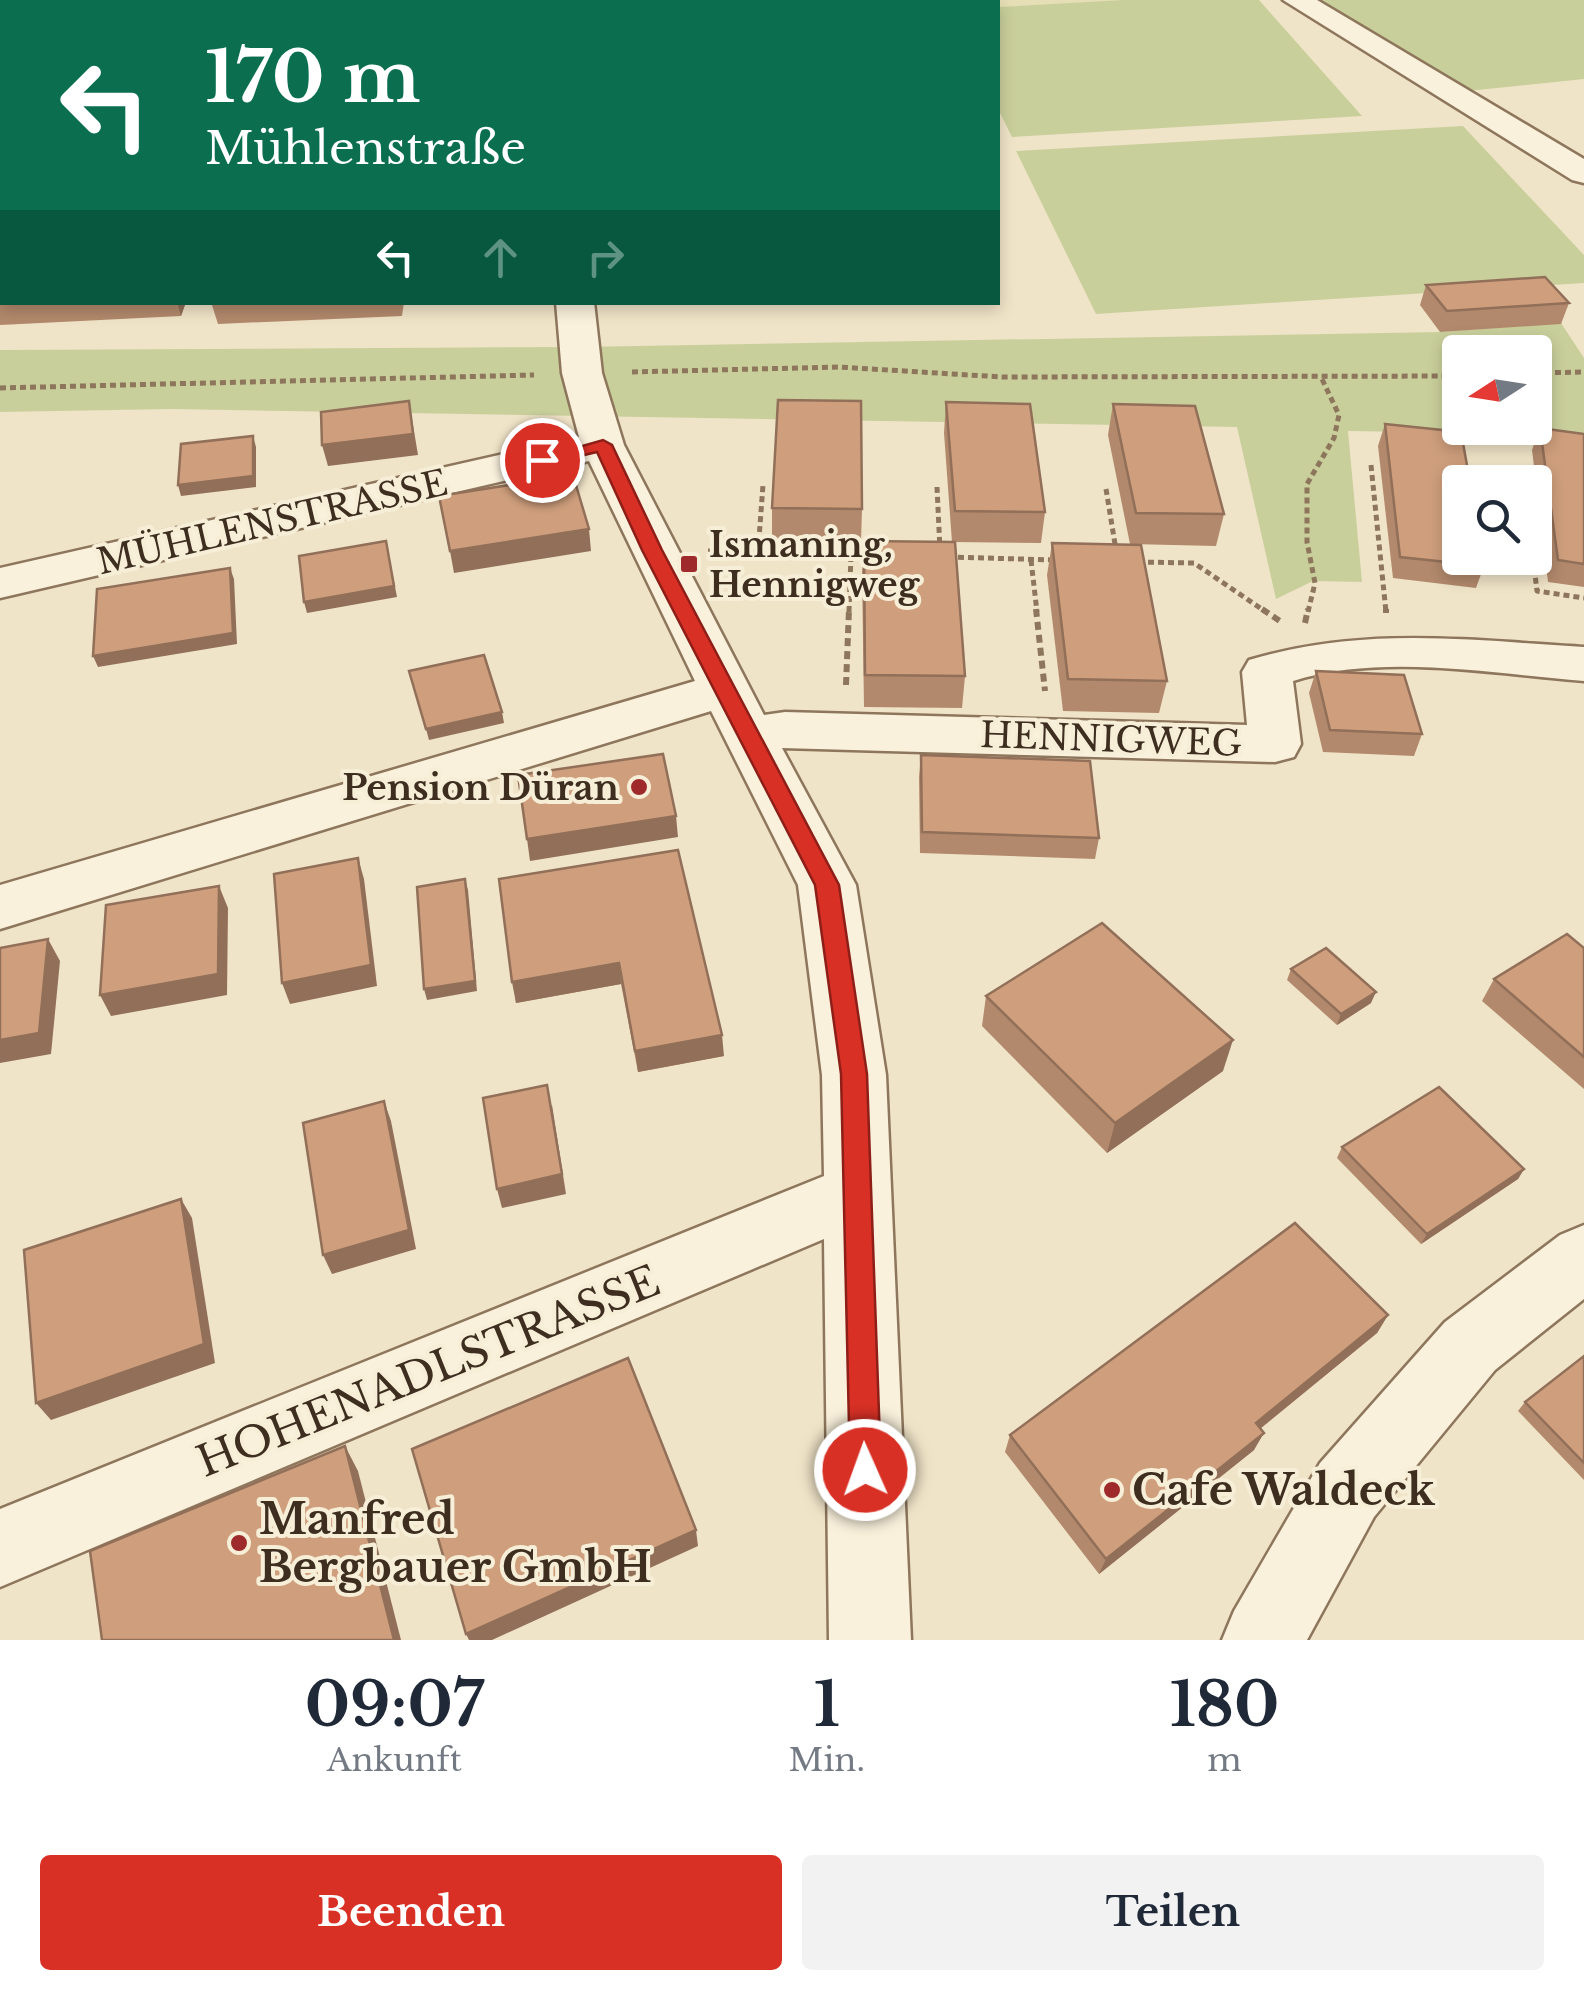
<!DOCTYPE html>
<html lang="de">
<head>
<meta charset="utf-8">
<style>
  :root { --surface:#fff; --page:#f2f2f3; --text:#1f2937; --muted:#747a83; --accent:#d93025 }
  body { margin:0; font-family:"Libre Baskerville",serif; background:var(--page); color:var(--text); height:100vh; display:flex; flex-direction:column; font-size:38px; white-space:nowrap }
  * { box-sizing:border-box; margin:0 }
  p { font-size:32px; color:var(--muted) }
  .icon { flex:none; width:55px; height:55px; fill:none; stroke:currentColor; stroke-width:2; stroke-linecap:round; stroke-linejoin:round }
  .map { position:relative; height:1640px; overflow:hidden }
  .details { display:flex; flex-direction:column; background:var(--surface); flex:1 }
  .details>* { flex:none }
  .top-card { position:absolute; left:0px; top:0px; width:1000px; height:305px; box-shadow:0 5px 15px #0003; background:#0b6e4f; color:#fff; overflow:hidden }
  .needle { width:65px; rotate:258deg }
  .controls { position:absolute; left:1442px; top:335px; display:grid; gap:20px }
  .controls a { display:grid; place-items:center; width:110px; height:110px; border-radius:10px; background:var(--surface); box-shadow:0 5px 15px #0003; font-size:50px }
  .pin { position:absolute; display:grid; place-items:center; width:85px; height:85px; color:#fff; margin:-42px; border:5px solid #fff; border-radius:50%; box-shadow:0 2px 10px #0007 }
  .me { position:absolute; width:110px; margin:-55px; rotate:358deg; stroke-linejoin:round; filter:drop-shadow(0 0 8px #0008) }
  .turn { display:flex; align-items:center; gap:35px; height:210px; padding:0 40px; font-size:45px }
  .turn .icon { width:130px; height:130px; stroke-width:2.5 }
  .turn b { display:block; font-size:70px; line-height:85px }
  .lanes { display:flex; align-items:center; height:95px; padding:0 40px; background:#0003; justify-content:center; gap:50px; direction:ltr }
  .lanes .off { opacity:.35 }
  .eta { display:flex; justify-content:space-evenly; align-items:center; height:170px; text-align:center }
  .eta b { font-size:60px; font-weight:800; line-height:70px }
  .primary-button { display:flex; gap:20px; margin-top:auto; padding:20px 40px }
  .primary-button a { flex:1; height:115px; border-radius:10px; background:var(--accent); color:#fff; font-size:40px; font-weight:800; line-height:115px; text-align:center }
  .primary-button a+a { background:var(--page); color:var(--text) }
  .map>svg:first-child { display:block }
  .farmland { fill:#e6deb5 }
  .green { fill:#c9cf9b; fill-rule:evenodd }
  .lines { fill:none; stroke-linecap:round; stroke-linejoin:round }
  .minor-casing { stroke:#8d765c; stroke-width:5 }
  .path-far1 { stroke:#8d765c; stroke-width:5; stroke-dasharray:6 4; stroke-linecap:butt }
  .path { stroke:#8d765c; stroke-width:6; stroke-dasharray:8 5; stroke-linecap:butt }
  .minor { fill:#faf1dc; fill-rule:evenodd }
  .wall { fill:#b2896c }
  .shaded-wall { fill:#916f58 }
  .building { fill:#cf9f7d; stroke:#916f58; stroke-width:2.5 }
  .route { fill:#d93025; stroke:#8d1f18; stroke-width:2.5 }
  .poi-dot { fill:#9e2a2b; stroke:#f7eed8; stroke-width:4 }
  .labels { text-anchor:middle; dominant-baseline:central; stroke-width:8; stroke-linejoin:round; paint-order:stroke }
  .street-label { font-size:35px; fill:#3d2e20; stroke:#f7eed8 }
  .poi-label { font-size:35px; font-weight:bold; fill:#3d2e20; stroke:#f7eed8; text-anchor:start }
  .near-street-label { font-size:42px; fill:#3d2e20; stroke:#f7eed8 }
  .near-poi-label { font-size:42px; font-weight:bold; fill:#3d2e20; stroke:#f7eed8; text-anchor:start }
</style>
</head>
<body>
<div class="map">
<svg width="1584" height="1640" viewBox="0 0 1584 1640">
  <rect width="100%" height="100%" fill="#f0e4c8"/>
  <polygon class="farmland" points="561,0 1123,0 998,7 998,2"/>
  <g class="green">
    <polygon points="1123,0 1259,0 1362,116 1012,137 998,109 998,7"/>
    <polygon points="1312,0 1584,0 1584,79 1458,92"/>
    <polygon points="1463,126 1584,255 1584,283 1096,314 1016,151"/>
    <path d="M1561 323 1584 358V435L1348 431 1362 582 1313 581 1276 599 1237 427 172 409 0 412V350L580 347 1440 332ZM1460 352H1535V428H1460Z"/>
  </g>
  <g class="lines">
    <g class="minor-casing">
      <g id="minor">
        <rect x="531" y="0" width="28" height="2"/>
        <polygon points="1283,0 1317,0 1584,159 1584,183 1572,180"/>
        <path d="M556 302H594L602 373 624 445 764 715 785 712 1247 725 1242 672 1249 660C1363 626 1467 640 1584 647V681C1491 674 1384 653 1293 681L1301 744 1294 757 1275 762 782 748 856 885 886 1075 911 1640H829L824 1239 0 1587V1509L824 1176 822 1075 798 885 711 711 0 929V885L695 681 589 461 0 598V568L579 437 562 373Z"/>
        <polygon points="1584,1225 1584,1299 1495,1370 1374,1517 1307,1640 1222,1640 1234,1611 1320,1463 1445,1322 1560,1235"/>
      </g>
    </g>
    <g class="path-far1">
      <polyline points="632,372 839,367 1002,377 1460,376"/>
      <polyline points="1535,373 1584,372"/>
      <polyline points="0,388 534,375"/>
      <polyline points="1371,465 1386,612"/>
      <polyline points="1521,470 1523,482"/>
      <polyline points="937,487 940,550"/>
      <polyline points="1106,489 1116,550"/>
      <polyline points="708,551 871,555"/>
      <polyline points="758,552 763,485"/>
      <polyline points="948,557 1056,560"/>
      <polyline points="1533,558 1537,591 1584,598"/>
      <polyline points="1031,560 1037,612"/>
      <polyline points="1138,562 1194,563 1266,612"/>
      <polyline points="849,612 851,555"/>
      <polyline points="1308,612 1315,583 1307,542 1307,484 1334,438 1339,415 1321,377"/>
    </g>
    <g class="path">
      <polyline points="1036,609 1045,691"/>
      <polyline points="1262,609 1283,623"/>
      <polyline points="1386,609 1386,613"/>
      <polyline points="1305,623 1308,609"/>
      <polyline points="846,685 849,609"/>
    </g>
    <use href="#minor" class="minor"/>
  </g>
  <g class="wall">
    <polygon points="2,49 2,101 0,101 0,50"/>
    <polygon points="2,167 2,240 0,240 0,172"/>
    <polygon points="0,254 2,254 2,302 186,302 181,316 0,325"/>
    <polygon points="1426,285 1569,303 1561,324 1440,332 1420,305"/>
    <polygon points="211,302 404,302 402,316 218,324"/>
    <polygon points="946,402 1045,512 1041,543 952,542 944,433"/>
    <polygon points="1113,404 1224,514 1216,546 1130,544 1108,435"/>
    <polygon points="1385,424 1484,566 1476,588 1393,578 1378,446"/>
    <polygon points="1540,428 1584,434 1584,587 1548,582 1532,450"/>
    <polygon points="772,508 862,509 861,541 772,539"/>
    <polygon points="864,541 965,676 962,708 864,707 862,572"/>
    <polygon points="1052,543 1167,681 1159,713 1063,711 1047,575"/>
    <polygon points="1316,671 1422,734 1414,756 1323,752 1309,693"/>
    <polygon points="921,755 1099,838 1095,859 920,853 919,777"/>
    <polygon points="499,879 724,1056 638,1072 621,984 516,1003"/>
    <polygon points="1584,948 1584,1089 1482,1001 1494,979"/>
    <polygon points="1291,969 1371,1003 1337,1025 1287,980"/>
    <polygon points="986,996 1223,1071 1107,1153 982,1026"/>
    <polygon points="1342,1147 1524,1169 1518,1179 1421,1244 1337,1158"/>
    <polygon points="1388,1315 1377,1333 1260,1429 1254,1450 1099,1574 1005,1452 1010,1435"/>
    <polygon points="1584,1356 1584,1480 1518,1411 1525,1402"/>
  </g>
  <g class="shaded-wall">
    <polygon points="177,302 186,302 181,316"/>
    <polygon points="409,401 418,455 328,466 322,445"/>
    <polygon points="253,436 256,447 256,487 181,496 178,485"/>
    <polygon points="589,529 591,551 454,573 450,551"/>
    <polygon points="386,541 397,597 307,613 304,602"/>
    <polygon points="230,568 234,579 237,644 98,667 93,656"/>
    <polygon points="502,712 504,723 429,740 426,729"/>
    <polygon points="676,816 678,837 530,861 527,839"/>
    <polygon points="358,858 364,879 377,986 290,1004 282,983"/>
    <polygon points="465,879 468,890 477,991 427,1000 424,989"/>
    <polygon points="219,886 228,908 227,995 111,1016 100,995"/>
    <polygon points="48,939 60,961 51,1054 0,1063 0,1040"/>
    <polygon points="619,963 621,984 516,1003 512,982"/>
    <polygon points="1376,992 1371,1003 1337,1025 1341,1014"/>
    <polygon points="722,1035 724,1056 638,1072 635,1051"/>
    <polygon points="1233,1040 1223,1071 1107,1153 1115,1123"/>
    <polygon points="384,1101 391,1121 416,1249 332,1274 323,1255"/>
    <polygon points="552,1105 566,1194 502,1208 497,1189"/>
    <polygon points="1524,1169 1518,1179 1421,1244 1427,1234"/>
    <polygon points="181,1199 192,1218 215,1363 51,1420 36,1403"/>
    <polygon points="1388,1315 1377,1333 1246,1440 1256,1423"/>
    <polygon points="1264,1433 1254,1450 1099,1574 1106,1559"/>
    <polygon points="345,1446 358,1471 401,1640 394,1640"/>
    <polygon points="696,1530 698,1546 492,1640 469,1640 466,1634"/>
  </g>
  <g class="building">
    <polygon points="139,0 259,0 259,2 119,2"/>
    <rect x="278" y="0" width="127" height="2"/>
    <polygon points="2,49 2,76 0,76 0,50"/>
    <polygon points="2,167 2,211 0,211 0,172"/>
    <rect x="0" y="254" width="2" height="40"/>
    <polygon points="1545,277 1569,303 1447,311 1426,285"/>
    <polygon points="778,400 861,401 862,509 772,508"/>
    <polygon points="409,401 413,434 322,445 321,412"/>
    <polygon points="946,402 1030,404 1045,512 955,511"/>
    <polygon points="1113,404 1195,406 1224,514 1136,513"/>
    <polygon points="1385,424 1461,432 1470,482 1460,482 1460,558 1483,558 1484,566 1400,557"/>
    <polygon points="1540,428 1584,434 1584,564 1558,560"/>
    <polygon points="253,436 253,476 178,485 181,444"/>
    <polygon points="573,475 589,529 450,551 439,496"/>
    <polygon points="386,541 394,586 304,602 299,556"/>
    <polygon points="864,541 955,542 965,676 865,675"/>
    <polygon points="1052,543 1141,545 1167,681 1068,679"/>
    <polygon points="230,568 233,633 93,656 97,589"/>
    <polygon points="484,655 502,712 426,729 409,671"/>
    <polygon points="1316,671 1404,675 1422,734 1330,730"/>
    <polygon points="663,754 676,816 527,839 518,775"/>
    <polygon points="921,755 1090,761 1099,838 922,832"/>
    <polygon points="678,850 722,1035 635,1051 619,963 512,982 499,879"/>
    <polygon points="358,858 371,965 282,983 274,874"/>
    <polygon points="465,879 475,981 424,989 417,887"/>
    <polygon points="219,886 218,974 100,995 106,905"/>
    <polygon points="1102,923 1233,1040 1115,1123 986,996"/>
    <polygon points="1567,934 1584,948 1584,1057 1494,979"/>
    <polygon points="48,939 39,1033 0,1040 0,948"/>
    <polygon points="1326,948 1376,992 1341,1014 1291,969"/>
    <polygon points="547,1085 562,1174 497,1189 483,1098"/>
    <polygon points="1439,1087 1524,1169 1427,1234 1342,1147"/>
    <polygon points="384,1101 409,1230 323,1255 303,1123"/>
    <polygon points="181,1199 204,1344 36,1403 24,1250"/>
    <polygon points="1295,1223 1388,1315 1256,1423 1264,1433 1106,1559 1010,1435"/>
    <polygon points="1584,1356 1584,1463 1525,1402"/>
    <polygon points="628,1358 696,1530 466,1634 412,1449"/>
    <polygon points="345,1446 394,1640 102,1640 90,1551"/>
  </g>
  <polygon class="route" points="603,440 612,445 662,550 839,885 867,1074 881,1470 876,1481 865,1485 854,1481 850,1470 841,1074 815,885 642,550 597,452 542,465 533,460"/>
  <g class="poi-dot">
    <rect x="679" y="554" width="20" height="20" rx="5"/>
    <circle cx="639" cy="787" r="10"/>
    <circle cx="1112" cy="1490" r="10"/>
    <circle cx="239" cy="1543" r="10"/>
  </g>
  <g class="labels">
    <g class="street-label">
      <text transform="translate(272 522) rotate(-13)">MÜHLENSTRASSE</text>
      <text transform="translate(1111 739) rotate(2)">HENNIGWEG</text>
    </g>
    <g class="poi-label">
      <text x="709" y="544">Ismaning,<tspan x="709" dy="40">Hennigweg</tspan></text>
      <text x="619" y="787" text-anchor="end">Pension Düran</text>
    </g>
    <g class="near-street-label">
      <text transform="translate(428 1371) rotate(-22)">HOHENADLSTRASSE</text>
    </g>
    <g class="near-poi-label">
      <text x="1132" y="1490">Cafe Waldeck</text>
      <text x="259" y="1519">Manfred<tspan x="259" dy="48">Bergbauer GmbH</tspan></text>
    </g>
  </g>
</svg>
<div class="controls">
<a><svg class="needle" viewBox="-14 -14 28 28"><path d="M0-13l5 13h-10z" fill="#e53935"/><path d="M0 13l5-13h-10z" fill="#747a83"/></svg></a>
<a><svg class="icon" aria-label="search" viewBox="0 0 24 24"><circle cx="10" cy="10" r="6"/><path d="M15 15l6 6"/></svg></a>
</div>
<div class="pin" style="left:542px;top:460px;background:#d93025"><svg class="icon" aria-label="arrive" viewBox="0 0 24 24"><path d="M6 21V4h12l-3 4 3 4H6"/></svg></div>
<svg class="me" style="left:865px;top:1470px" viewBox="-20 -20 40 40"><circle r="17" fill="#d93025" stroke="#fff" stroke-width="3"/><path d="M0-11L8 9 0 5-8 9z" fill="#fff"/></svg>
<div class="top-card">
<div class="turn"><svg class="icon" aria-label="left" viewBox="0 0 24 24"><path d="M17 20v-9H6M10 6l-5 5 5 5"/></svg><div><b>170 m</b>Mühlenstraße</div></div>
<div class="lanes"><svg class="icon" aria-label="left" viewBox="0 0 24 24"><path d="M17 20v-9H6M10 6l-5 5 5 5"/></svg><svg class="icon off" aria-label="ahead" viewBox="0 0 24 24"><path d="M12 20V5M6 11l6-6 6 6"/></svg><svg class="icon off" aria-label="right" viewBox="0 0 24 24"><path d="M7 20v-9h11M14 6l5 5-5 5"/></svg></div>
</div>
</div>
<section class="details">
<div class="eta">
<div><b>09:07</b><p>Ankunft</p></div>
<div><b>1</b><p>Min.</p></div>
<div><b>180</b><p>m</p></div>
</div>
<div class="primary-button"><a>Beenden</a><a>Teilen</a></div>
</section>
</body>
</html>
